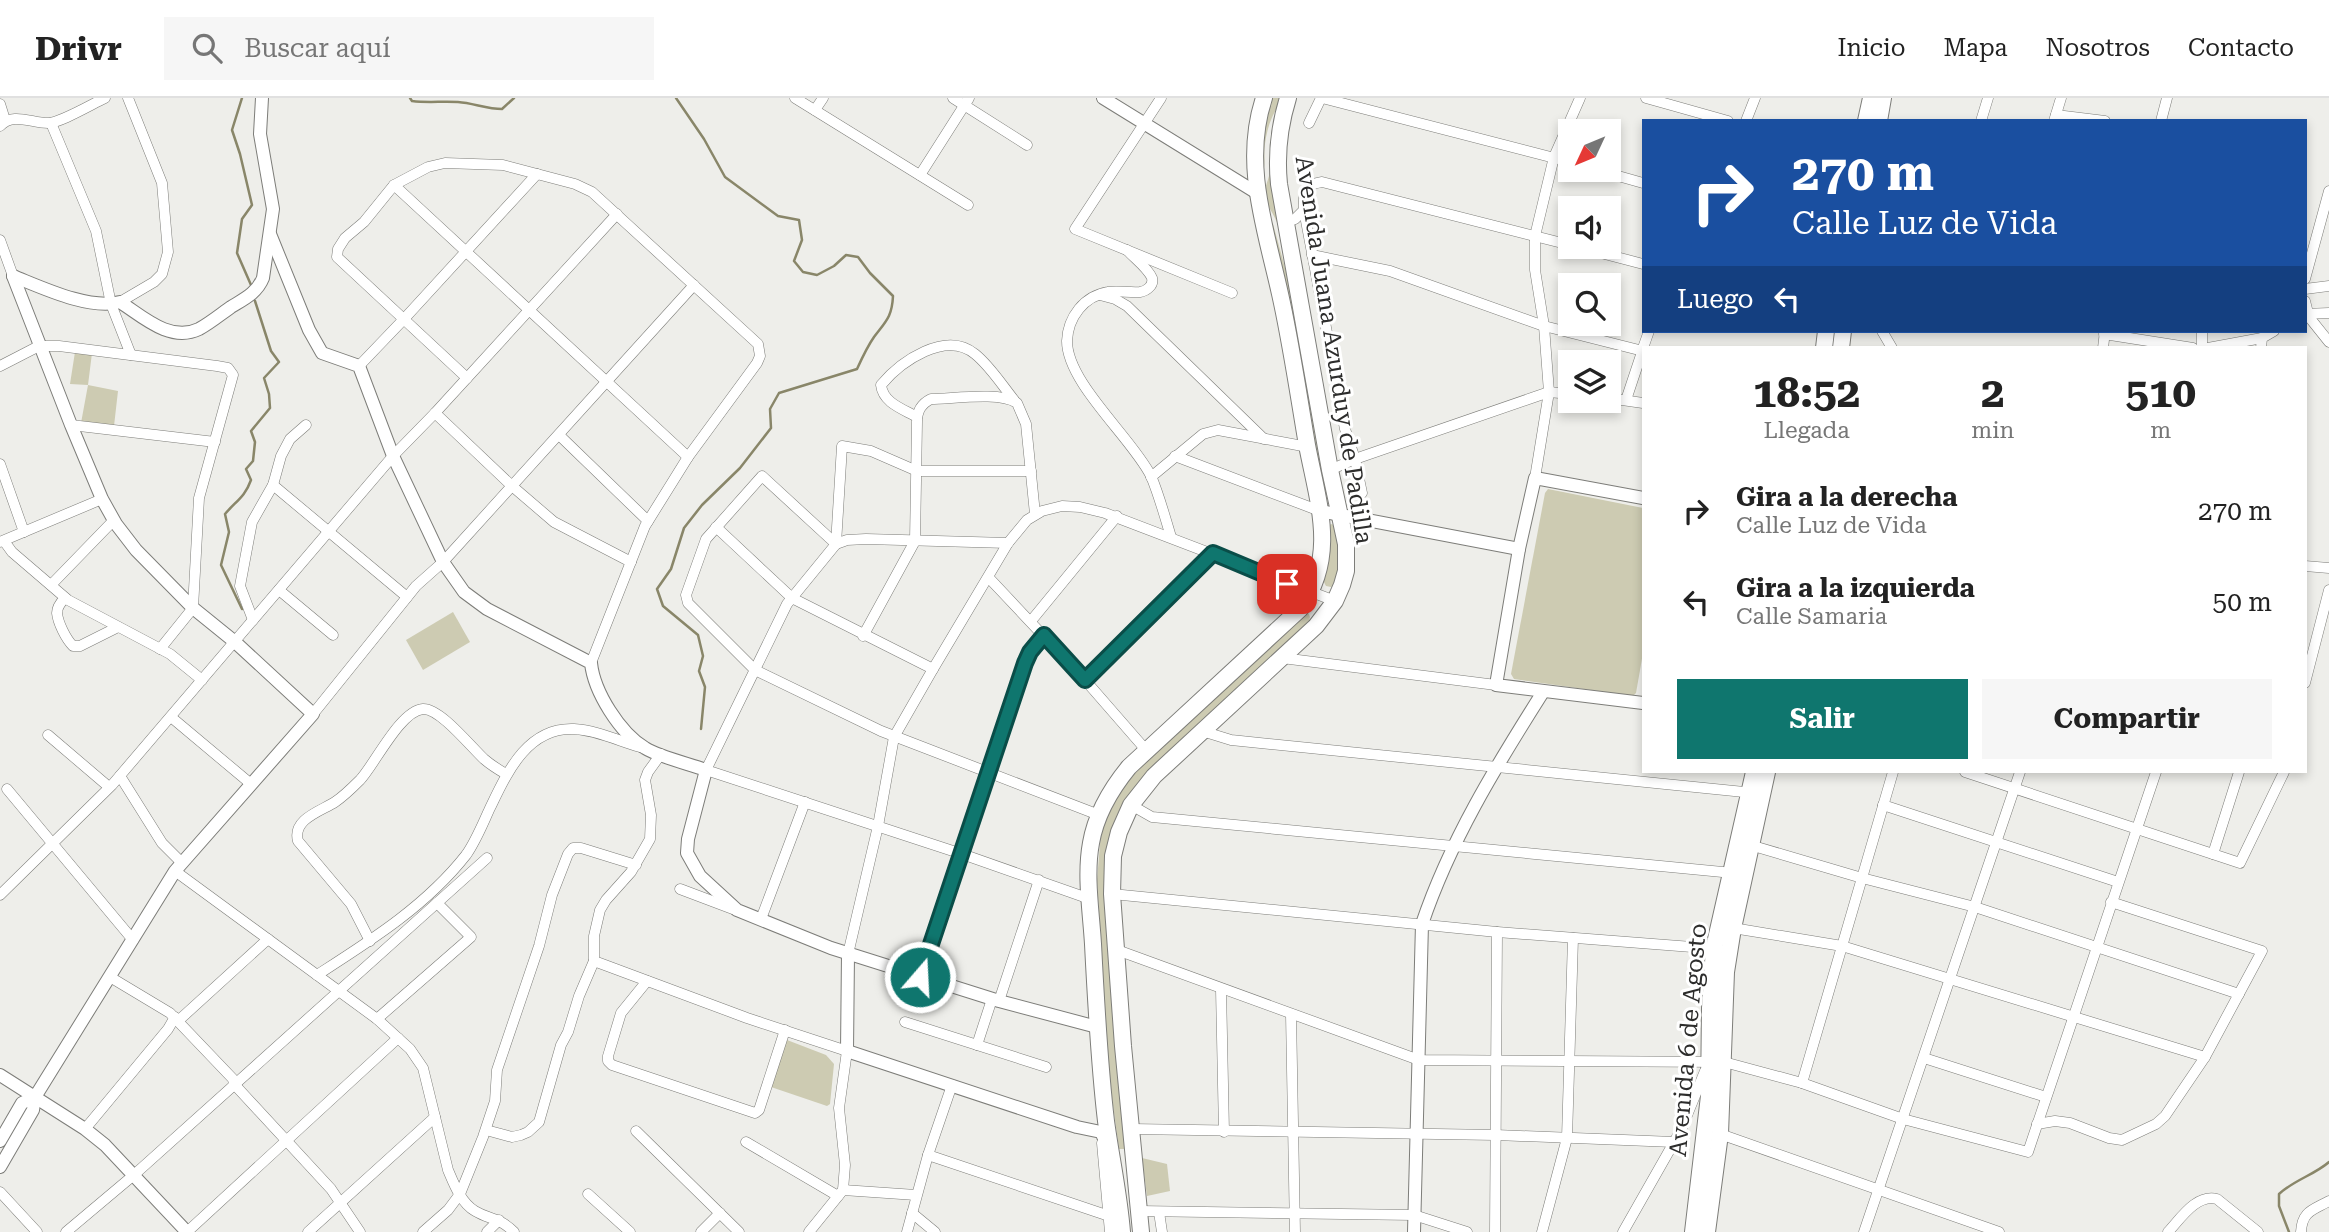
<!DOCTYPE html>
<html lang="es">
<head>
<meta charset="utf-8">
<style>
  :root { --surface:#fff; --page:#f6f6f6; --text:#222; --muted:#767676; --line:#e0e0e0; --accent:#0f766e }
  body { margin:0; font-family:"Roboto Serif",serif; background:var(--page); color:var(--text); height:100vh; display:flex; flex-direction:column; font-size:26px; white-space:nowrap }
  * { box-sizing:border-box; margin:0 }
  p { font-size:23px; color:var(--muted) }
  .icon { flex:none; width:38px; height:38px; fill:none; stroke:currentColor; stroke-width:2; stroke-linecap:round; stroke-linejoin:round }
  .map { position:relative; flex:1; overflow:hidden }
  .sheet { position:absolute; left:1642px; top:248px; width:665px; height:427px; display:flex; flex-direction:column; background:var(--surface); border-radius:0px; box-shadow:0 4px 10px #0003 }
  .sheet>* { flex:none }
  .hud { position:absolute; left:1642px; top:21px; width:665px; height:214px; border-radius:0px; box-shadow:0 4px 10px #0003; background:#1a4fa0; color:#fff; overflow:hidden }
  .needle { width:46px; rotate:226deg }
  .fabs { position:absolute; left:1558px; top:21px; display:grid; gap:14px }
  .fabs a { display:grid; place-items:center; width:63px; height:63px; border-radius:0px; background:var(--surface); box-shadow:0 4px 10px #0003; font-size:35px }
  .pin { position:absolute; display:grid; place-items:center; width:60px; height:60px; color:#fff; margin:-30px; border-radius:14px; box-shadow:0 4px 10px #0006 }
  .me { position:absolute; width:77px; margin:-38px; rotate:19deg; stroke-linejoin:round; filter:drop-shadow(0 0 5px #0008) }
  .turn { display:flex; align-items:center; gap:24px; height:147px; padding:0 35px; font-size:32px }
  .turn .icon { width:91px; height:91px; stroke-width:2.5 }
  .turn b { display:block; font-size:49px; line-height:60px }
  .then { display:flex; align-items:center; height:66px; padding:0 35px; background:#0003; gap:14px; font-size:26px }
  .eta { display:flex; justify-content:space-evenly; align-items:center; height:119px; text-align:center }
  .eta b { font-size:42px; font-weight:700; line-height:49px }
  .action { display:flex; gap:14px; margin-top:auto; padding:14px 35px }
  .action a { flex:1; height:80px; border-radius:0px; background:var(--accent); color:#fff; font-size:28px; font-weight:700; line-height:80px; text-align:center }
  .action a+a { background:var(--page); color:var(--text) }
  ul { padding:0; list-style:none }
  li { display:flex; align-items:center; gap:21px; height:91px; padding:0 35px }
  li div { flex:1 }
  li b { display:block; font-size:26px }
  li em { font-style:normal }
  header { display:flex; align-items:center; gap:42px; box-sizing:border-box; height:98px; padding:0 35px; background:var(--surface); border-bottom:2px solid var(--line) }
  header strong { font-size:33px }
  nav { display:flex; gap:38px; margin-inline-start:auto; font-size:24px }
  .search { width:490px; height:63px; background:var(--page); display:flex; align-items:center; gap:18px; box-sizing:border-box; padding:0 24px; border-radius:0px; color:var(--muted); font-size:26px }
  .map>svg:first-child { display:block }
  .green { fill:#cdcbb2 }
  .lines { fill:none; stroke-linecap:round; stroke-linejoin:round }
  .stream { stroke:#898669; stroke-width:2.5 }
  .minor-casing { stroke:#7d7d79; stroke-width:11 }
  .tertiary-casing { stroke:#7d7d79; stroke-width:14 }
  .trunk-casing { stroke:#7d7d79; stroke-width:18 }
  .minor { stroke:#fff; stroke-width:10 }
  .tertiary { stroke:#fff; stroke-width:12 }
  .trunk { stroke:#fff; stroke-width:16 }
  .route-casing { stroke:#0a4d48; stroke-width:18 }
  .route { stroke:#0f766e; stroke-width:12 }
  .labels { text-anchor:middle; dominant-baseline:central; stroke-width:6; stroke-linejoin:round; paint-order:stroke }
  .street-label { font-size:24px; fill:#2d2d2c; stroke:#fff }
</style>
</head>
<body>
<header>
<strong>Drivr</strong>
<div class="search"><svg class="icon" aria-label="search" viewBox="0 0 24 24"><circle cx="10" cy="10" r="6"/><path d="M15 15l6 6"/></svg>Buscar aquí</div>
<nav><a>Inicio</a><a>Mapa</a><a>Nosotros</a><a>Contacto</a></nav>
</header>
<div class="map">
<svg width="2329" height="1134" viewBox="0 0 2329 1134">
  <rect width="100%" height="100%" fill="#eeeeea"/>
  <g class="green">
    <path d="M1269 0H1284C1273 13 1267 29 1265 46 1263 57 1267 69 1261 78L1264 17Z"/>
    <path d="M1275 30 1279 130C1276 119 1268 110 1265 100 1263 91 1269 82 1270 73 1271 58 1267 44 1275 30Z"/>
    <polygon points="1267,117 1273,126 1297,213 1327,397 1325,399"/>
    <polygon points="75,254 92,255 88,287 118,293 114,328 81,325 88,287 70,286"/>
    <polygon points="1548,391 1643,410 1643,555 1636,595 1633,598 1514,581 1511,576 1545,395"/>
    <path d="M1331 426 1334 427C1339 448 1342 467 1335 487L1331 489 1326 488 1323 482 1328 463 1329 428Z"/>
    <polygon points="453,514 470,544 423,572 406,542"/>
    <polygon points="1308,514 1310,519 1308,528 1236,593 1113,736 1128,1051 1119,1051 1108,971 1097,782 1101,734 1108,713 1134,672"/>
    <polygon points="787,942 826,957 834,966 830,1006 827,1008 771,989"/>
    <polygon points="1142,1060 1167,1066 1170,1093 1147,1098"/>
  </g>
  <g class="lines">
    <g class="stream">
      <polyline points="242,0 232,32 240,56 252,107 242,121 237,155 251,187"/>
      <path d="M410 0 412 3C428 5 442 3 458 4 473 5 487 11 502 11L514 0"/>
      <path d="M676 0 704 41 725 79 778 118 799 122 802 142 794 163 803 174 817 177 834 168 846 157 858 159 870 175 893 198C892 219 886 223 874 239 867 249 862 260 857 271L779 295 770 311 771 330 740 370 702 407 684 430 671 471 657 491 663 508 698 537 703 558 699 573 705 589 701 631"/>
      <path d="M242 511 221 467 229 434 225 416C236 403 245 399 251 382L246 371 253 363 255 344 251 333 270 310 269 296 264 280 279 264 271 253 255 203"/>
      <path d="M2289 1134 2279 1108V1096C2294 1082 2314 1077 2329 1064"/>
    </g>
    <g class="minor-casing">
      <g id="minor">
        <polyline points="795,0 968,107"/>
        <polyline points="953,0 1027,47"/>
        <polyline points="1161,0 1075,131 1232,195"/>
        <polyline points="1322,0 1570,64"/>
        <polyline points="1646,0 1728,23"/>
        <polyline points="0,6 5,22"/>
        <polyline points="815,12 823,0"/>
        <polyline points="2056,17 2105,23"/>
        <polyline points="1746,23 1755,0"/>
        <polyline points="1981,23 1988,0"/>
        <polyline points="2054,23 2061,0"/>
        <polyline points="2161,23 2167,0"/>
        <polyline points="51,25 96,133 111,206 131,257"/>
        <polyline points="1309,25 1321,0"/>
        <path d="M0 28C13 14 31 25 48 25 60 25 92 6 105 0"/>
        <polyline points="1597,72 1643,85"/>
        <polyline points="920,77 969,0"/>
        <polyline points="394,87 688,359"/>
        <polyline points="1304,112 1345,331 1355,361 1362,395"/>
        <path d="M1286 124 1295 121 1304 112C1304 94 1302 87 1322 84L1570 147"/>
        <polyline points="0,142 13,178"/>
        <polyline points="1578,149 1643,166"/>
        <path d="M1127 152C1134 160 1148 170 1152 180 1154 188 1146 193 1140 194 1129 195 1118 192 1108 194 1084 198 1068 219 1067 243 1067 285 1132 340 1151 378 1159 397 1165 419 1171 439"/>
        <polyline points="1312,157 1390,173 1544,228 1643,253"/>
        <polyline points="2305,181 2329,93"/>
        <polyline points="2305,191 2329,188"/>
        <polyline points="1100,197 1115,201 1127,208 1264,341"/>
        <polyline points="2305,203 2309,219 2329,244"/>
        <polyline points="120,204 154,184 162,176 168,154 162,85 128,0"/>
        <polyline points="2305,216 2329,215"/>
        <polyline points="1882,233 1892,250"/>
        <polyline points="2104,236 2193,250"/>
        <polyline points="1643,250 1649,233"/>
        <polyline points="2103,250 2105,233"/>
        <polyline points="2202,250 2202,233"/>
        <polyline points="2208,250 2262,240"/>
        <polyline points="2261,250 2262,240 2274,233"/>
        <polyline points="0,268 39,248 59,248 217,268 228,270 233,277 199,400 193,510 160,551"/>
        <polyline points="359,268 404,221 537,76"/>
        <polyline points="467,280 337,159 338,151 345,140 364,124 394,87 428,69 445,65 503,67 575,86 592,94 758,246 760,258 757,265 688,359 645,428 591,565"/>
        <polyline points="1608,300 1643,305"/>
        <polyline points="1626,302 1643,251"/>
        <polyline points="435,315 512,388 554,424 631,464"/>
        <path d="M917 319C903 311 883 305 881 287 901 263 946 232 975 256 990 268 1002 287 1014 302"/>
        <polyline points="71,327 215,344"/>
        <polyline points="559,337 648,423"/>
        <polyline points="1175,358 1320,413"/>
        <polyline points="0,366 24,434"/>
        <polyline points="1330,372 1355,361 1549,294 1570,296"/>
        <polyline points="1151,379 1203,336 1218,332 1308,349"/>
        <polyline points="1535,380 1549,294 1544,228 1535,172 1535,138 1554,59 1580,0"/>
        <polyline points="273,387 407,499"/>
        <polyline points="716,429 792,500 933,571"/>
        <polyline points="4,443 12,454 68,502 170,556 202,582"/>
        <polyline points="0,444 102,401"/>
        <polyline points="1008,445 866,441 847,442 836,446 787,506 706,672 962,756 1090,801"/>
        <polyline points="836,446 762,378 706,441 686,497 688,505 755,572 881,633 1099,717"/>
        <polyline points="836,446 842,348 871,353 917,373 1031,373"/>
        <polyline points="2305,468 2329,470"/>
        <polyline points="989,480 1085,582 1146,652"/>
        <polyline points="51,487 114,422"/>
        <polyline points="279,492 333,537"/>
        <path d="M65 500C61 504 57 509 57 515 58 525 66 541 73 548H80L118 529"/>
        <polyline points="253,522 240,488 252,424 273,387 281,358 290,341 306,327"/>
        <polyline points="1031,523 1117,418"/>
        <path d="M863 538 915 443 917 324C917 313 921 306 931 301 952 301 1000 293 1017 305L1026 326 1035 416"/>
        <polyline points="1282,560 1496,587"/>
        <polyline points="1085,582 1213,455"/>
        <polyline points="2305,585 2329,492"/>
        <polyline points="313,616 416,488 443,464 694,187"/>
        <polyline points="171,619 251,686"/>
        <polyline points="1202,633 1231,642 1754,695"/>
        <polyline points="48,637 109,689"/>
        <polyline points="1965,674 2240,765 2284,674"/>
        <polyline points="120,678 162,745 182,765"/>
        <polyline points="7,691 133,842"/>
        <polyline points="1131,707 1152,719 1733,775"/>
        <polyline points="1883,707 2118,784"/>
        <polyline points="1750,747 1862,780 1975,809 2239,896"/>
        <polyline points="2213,756 2239,674"/>
        <path d="M175 773 377 921 410 951 423 970 448 1072C454 1086 461 1105 475 1113 490 1122 499 1119 514 1134"/>
        <polyline points="680,791 733,811"/>
        <polyline points="1112,796 1497,834 1718,851"/>
        <polyline points="0,797 112,687 393,358 435,315 617,116"/>
        <polyline points="761,821 805,704"/>
        <polyline points="1733,830 1842,848 2205,959"/>
        <path d="M370 843 351 806 298 743C292 721 321 713 335 704 344 698 352 690 360 682 375 666 400 613 423 611 440 610 471 649 484 661 491 667 499 672 506 676"/>
        <polyline points="1117,852 1419,962 1724,964 1802,985 1903,1021 2028,1054 2156,674"/>
        <polyline points="848,856 878,728 894,639 933,571 1008,445 1027,422 1042,413 1062,408 1080,409 1105,415 1335,503"/>
        <polyline points="594,863 747,920 847,953 839,1010 845,1067 843,1092"/>
        <path d="M317 877C370 843 426 808 466 757 476 743 483 725 490 710 507 675 527 629 574 631 596 632 619 643 640 649"/>
        <polyline points="110,879 170,915 233,981 234,986 331,1091 360,1134"/>
        <polyline points="921,879 1025,565 1030,554 1044,537"/>
        <polyline points="647,883 621,915 608,958 608,963 612,967 755,1015 759,1012 785,932"/>
        <polyline points="1221,891 1224,1034"/>
        <polyline points="999,903 1039,782"/>
        <polyline points="1291,916 1295,1134"/>
        <polyline points="377,921 471,839 437,805"/>
        <polyline points="178,923 268,841"/>
        <polyline points="905,924 1046,969"/>
        <polyline points="977,947 992,901"/>
        <polyline points="1924,960 2046,999"/>
        <polyline points="1802,985 1893,674"/>
        <polyline points="2037,1026 2055,1023 2070,1025 2109,1040 2122,1042 2156,1026 2165,1018 2205,959 2262,853 2111,804"/>
        <polyline points="85,1031 168,931 175,919"/>
        <polyline points="1132,1031 1496,1037 1674,1044"/>
        <polyline points="486,1032 512,1039 521,1037 528,1034 539,1024 561,947 568,934 579,898 594,863 594,838 600,812 606,802 631,774 650,741 651,717 645,682 648,674 661,656"/>
        <polyline points="636,1033 739,1134"/>
        <polyline points="1720,1036 1999,1134"/>
        <polyline points="746,1044 838,1098"/>
        <polyline points="1102,1045 1110,1134"/>
        <polyline points="928,1057 1121,1122"/>
        <polyline points="0,1094 37,1134"/>
        <polyline points="588,1096 630,1134"/>
        <polyline points="1139,1113 1414,1117 1467,1134"/>
        <polyline points="1159,1114 1162,1134"/>
        <polyline points="912,1115 935,1134"/>
        <polyline points="66,1134 135,1076 487,760"/>
        <polyline points="187,1134 398,940"/>
        <polyline points="308,1134 435,1019"/>
        <polyline points="423,1134 448,1112 460,1096 483,1039 495,1003 497,972 539,848 552,797 568,756 573,750 581,750 636,767"/>
        <polyline points="487,1134 499,1122"/>
        <polyline points="701,1134 720,1115"/>
        <polyline points="809,1134 843,1092 916,1097"/>
        <polyline points="907,1134 928,1057 952,987"/>
        <polyline points="1495,1134 1497,834"/>
        <polyline points="1542,1134 1567,1040 1573,840"/>
        <polyline points="1623,1134 1681,1032 1705,973"/>
        <polyline points="1864,1134 2020,674"/>
        <path d="M2168 1134C2181 1120 2196 1096 2217 1101L2258 1134"/>
        <path d="M2301 1134C2302 1113 2313 1112 2329 1103"/>
      </g>
    </g>
    <g class="tertiary-casing">
      <g id="tertiary">
        <polyline points="1103,0 1257,95"/>
        <path d="M270 136 309 232 322 255 359 268 393 358 443 464 464 494 487 511 591 565C594 594 620 635 645 650 659 659 690 666 706 672L688 741 687 755 700 778 737 812 831 850 999 903 1097 929"/>
        <path d="M13 178C43 190 89 212 120 204 142 218 170 245 199 231 210 225 221 216 231 209 244 201 257 195 263 180L273 111 260 36 262 0"/>
        <polyline points="1643,400 1535,380 1519,451 1496,587 1643,605"/>
        <polyline points="1320,413 1519,451"/>
        <polyline points="848,856 847,953 1077,1029 1101,1034 1107,1047"/>
        <polyline points="0,977 85,1031 105,1047 187,1134"/>
        <polyline points="0,1043 22,1005 35,999"/>
        <polyline points="0,1069 33,1012 35,999 175,773 313,616 235,544 193,510 136,452 116,426 102,401 71,327 13,178"/>
        <path d="M1414 1134 1422 826C1450 743 1496 668 1543 594"/>
      </g>
    </g>
    <g class="trunk-casing">
      <g id="trunk">
        <polyline points="1866,23 1871,0"/>
        <polyline points="1879,23 1883,0"/>
        <polyline points="1824,250 1826,233"/>
        <polyline points="1841,250 1843,233"/>
        <path d="M1122 1134C1119 1096 1111 1060 1106 1023 1099 964 1096 905 1093 846 1091 813 1085 777 1091 745 1096 716 1111 691 1129 669L1300 511C1338 458 1318 405 1307 347 1299 300 1292 252 1282 205 1268 137 1241 69 1264 0"/>
        <path d="M1141 1134 1123 948 1112 796 1113 758 1119 734 1131 707 1154 678 1316 528 1335 503 1342 487 1346 473V446L1330 372 1279 86C1276 56 1279 29 1288 0"/>
        <polyline points="1693,1134 1709,998 1710,910 1714,850 1754,674"/>
        <polyline points="1707,1134 1720,1036 1726,874 1733,830 1767,674"/>
      </g>
    </g>
    <use href="#minor" class="minor"/>
    <use href="#tertiary" class="tertiary"/>
    <use href="#trunk" class="trunk"/>
  </g>
  <g class="lines">
    <g class="route-casing">
      <polyline id="route" points="920,879 1025,565 1030,554 1044,537 1085,582 1213,455 1287,486"/>
    </g>
    <use href="#route" class="route"/>
  </g>
  <g class="labels">
    <g class="street-label">
      <text transform="translate(1334 252) rotate(81)">Avenida Juana Azurduy de Padilla</text>
      <text transform="translate(1688 942) rotate(-85)">Avenida 6 de Agosto</text>
    </g>
  </g>
</svg>
<div class="fabs">
<a><svg class="needle" viewBox="-14 -14 28 28"><path d="M0-13l5 13h-10z" fill="#e53935"/><path d="M0 13l5-13h-10z" fill="#767676"/></svg></a>
<a><svg class="icon" aria-label="sound" viewBox="0 0 24 24"><path d="M4 9h4l5-4v14l-5-4H4zM17 9q2 3 0 6"/></svg></a>
<a><svg class="icon" aria-label="search" viewBox="0 0 24 24"><circle cx="10" cy="10" r="6"/><path d="M15 15l6 6"/></svg></a>
<a><svg class="icon" aria-label="layers" viewBox="0 0 24 24"><path d="M12 4l9 5-9 5-9-5zM3 14l9 5 9-5"/></svg></a>
</div>
<div class="pin" style="left:1287px;top:486px;background:#d93025"><svg class="icon" aria-label="arrive" viewBox="0 0 24 24"><path d="M6 21V4h12l-3 4 3 4H6"/></svg></div>
<svg class="me" style="left:920px;top:879px" viewBox="-20 -20 40 40"><circle r="17" fill="#0f766e" stroke="#fff" stroke-width="3"/><path d="M0-11L8 9 0 5-8 9z" fill="#fff"/></svg>
<div class="hud">
<div class="turn"><svg class="icon" aria-label="right" viewBox="0 0 24 24"><path d="M7 20v-9h11M14 6l5 5-5 5"/></svg><div><b>270 m</b>Calle Luz de Vida</div></div>
<div class="then">Luego<svg class="icon" aria-label="left" viewBox="0 0 24 24"><path d="M17 20v-9H6M10 6l-5 5 5 5"/></svg></div>
</div>
<section class="sheet">
<div class="eta">
<div><b>18:52</b><p>Llegada</p></div>
<div><b>2</b><p>min</p></div>
<div><b>510</b><p>m</p></div>
</div>
<ul>
<li><svg class="icon" aria-label="right" viewBox="0 0 24 24"><path d="M7 20v-9h11M14 6l5 5-5 5"/></svg><div><b>Gira a la derecha</b><p>Calle Luz de Vida</p></div><em>270 m</em></li>
<li><svg class="icon" aria-label="left" viewBox="0 0 24 24"><path d="M17 20v-9H6M10 6l-5 5 5 5"/></svg><div><b>Gira a la izquierda</b><p>Calle Samaria</p></div><em>50 m</em></li>
</ul>
<div class="action"><a>Salir</a><a>Compartir</a></div>
</section>
</div>
</body>
</html>
